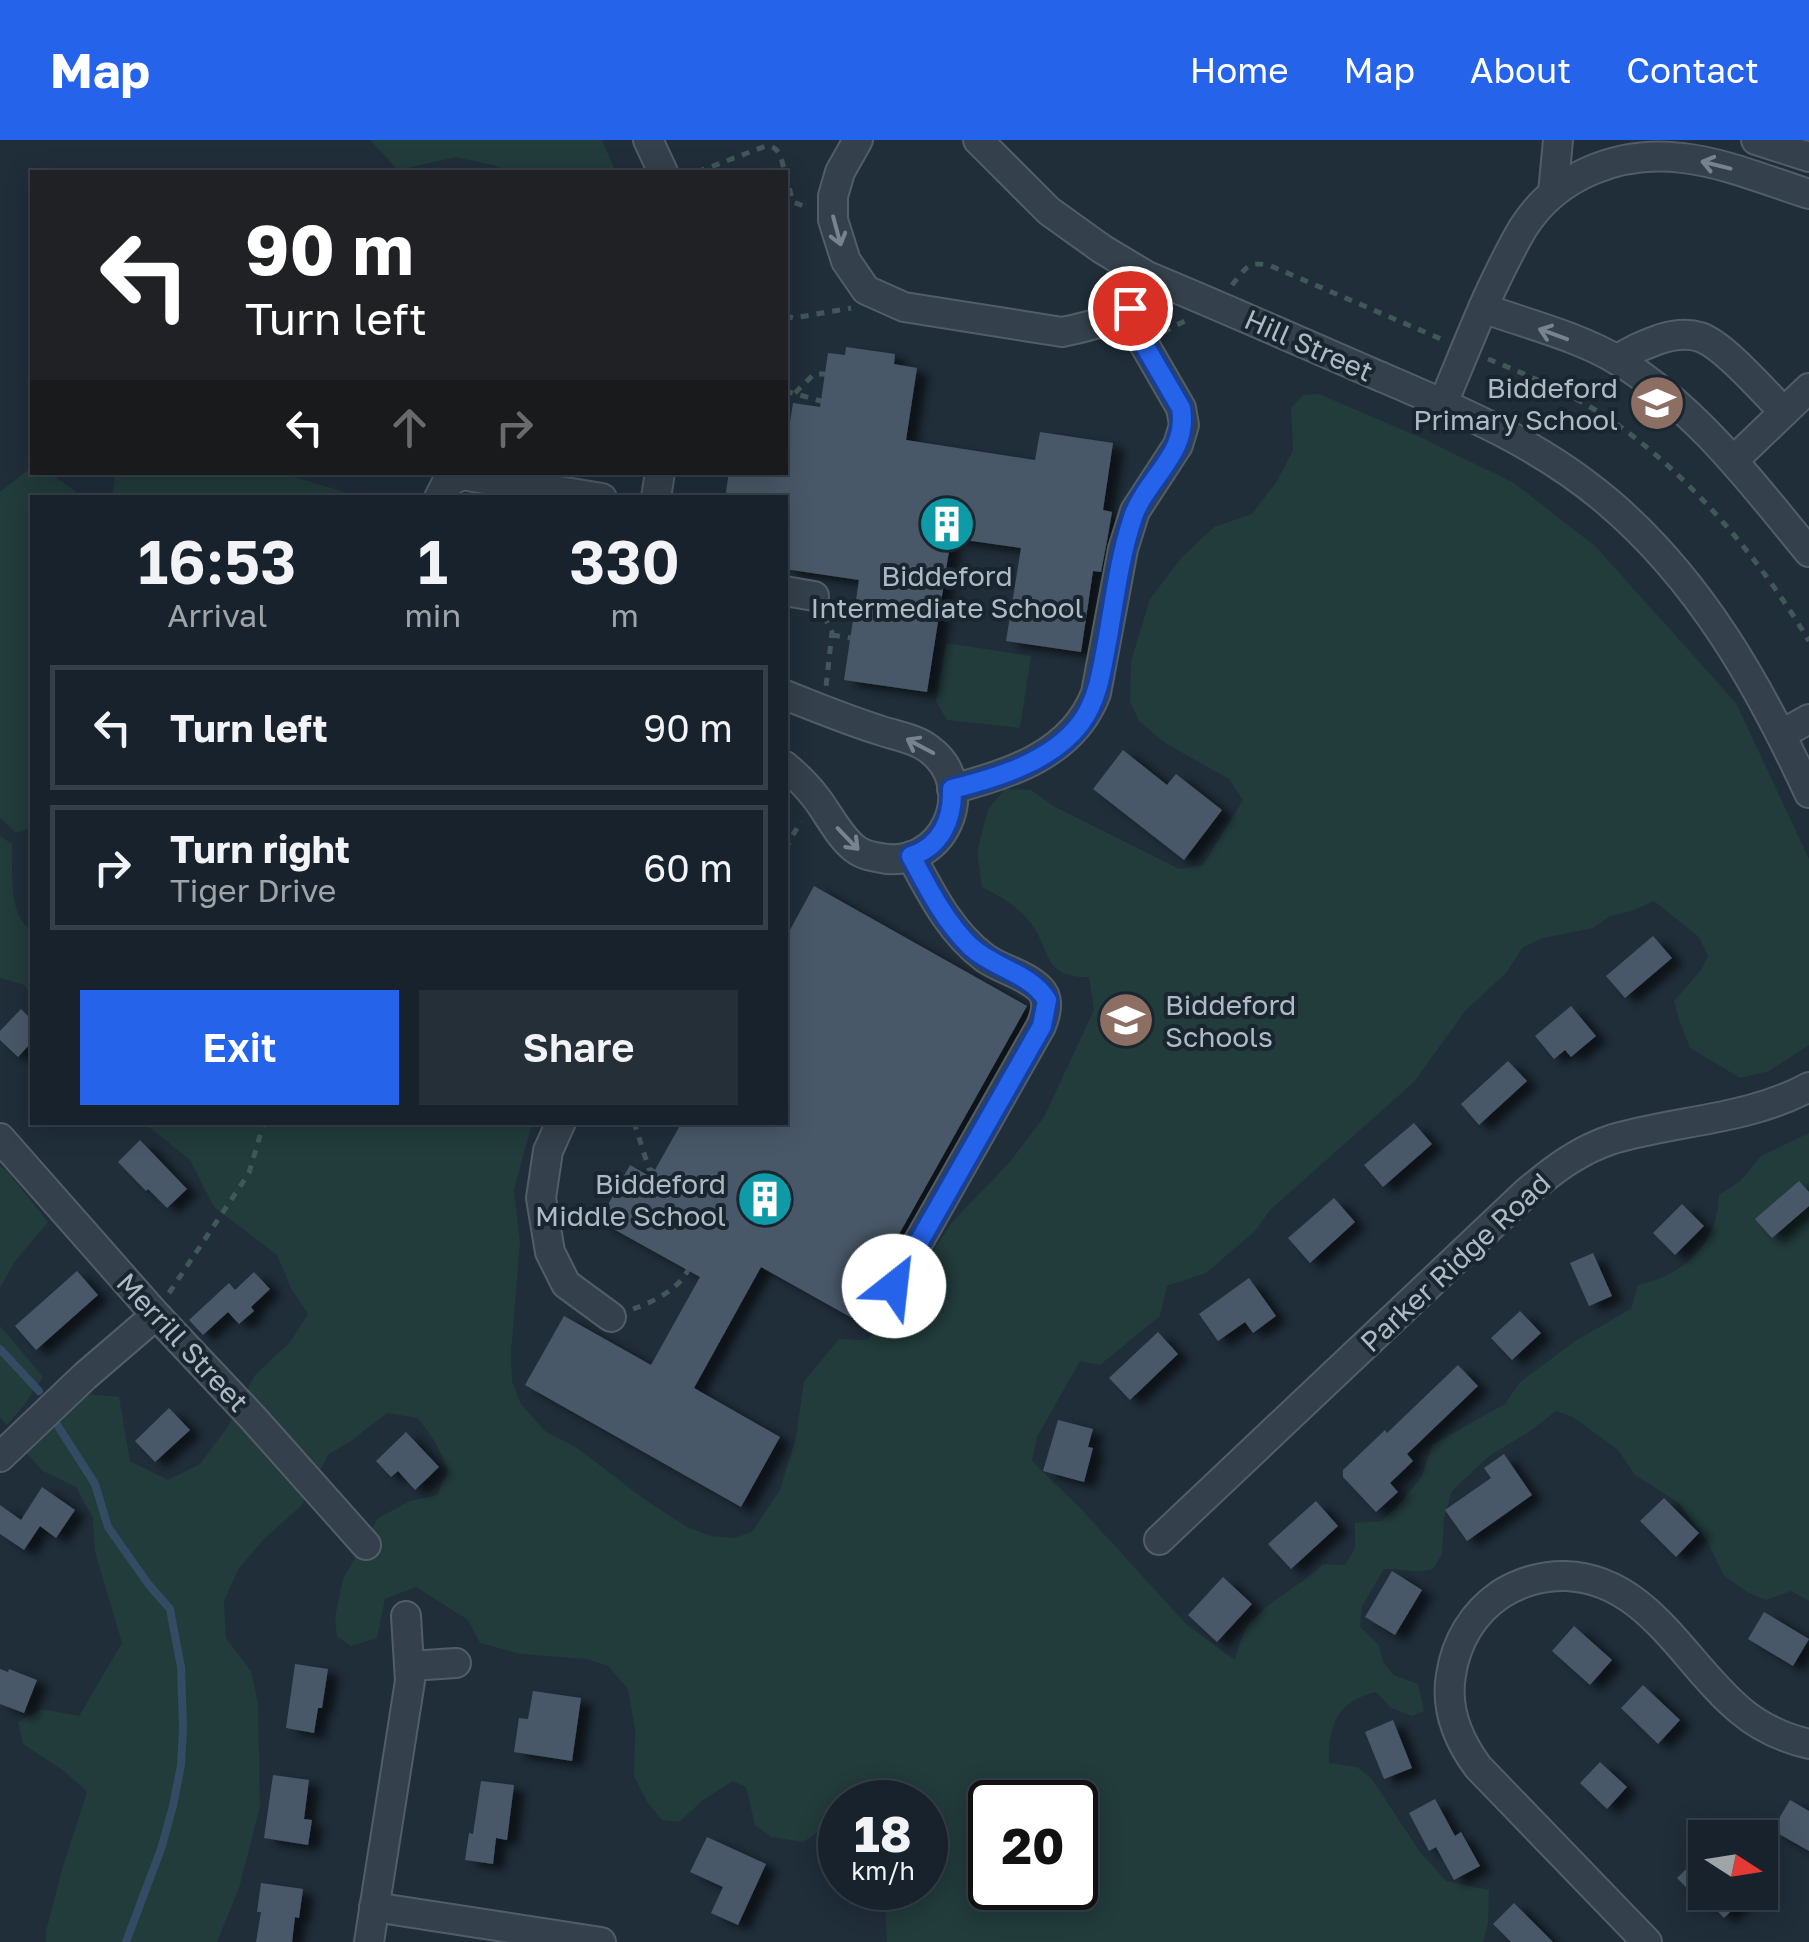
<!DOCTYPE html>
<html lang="en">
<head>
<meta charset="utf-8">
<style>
  :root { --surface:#18222c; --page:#252f38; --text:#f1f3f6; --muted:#9fa4a9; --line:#363f48; --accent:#2563eb }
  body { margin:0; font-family:"Golos Text",sans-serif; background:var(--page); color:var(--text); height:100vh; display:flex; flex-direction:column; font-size:38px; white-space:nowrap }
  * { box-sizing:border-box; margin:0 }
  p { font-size:32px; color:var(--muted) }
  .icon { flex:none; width:55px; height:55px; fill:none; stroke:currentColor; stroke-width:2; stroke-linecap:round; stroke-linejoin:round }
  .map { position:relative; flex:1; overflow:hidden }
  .sheet { position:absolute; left:30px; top:355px; width:758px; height:630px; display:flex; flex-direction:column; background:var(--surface); border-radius:0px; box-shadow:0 5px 25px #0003,0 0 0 2px var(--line) }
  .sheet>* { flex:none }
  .banner { position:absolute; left:30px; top:30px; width:758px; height:305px; border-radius:0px; box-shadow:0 5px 25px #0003,0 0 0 2px var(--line); background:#202124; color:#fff; overflow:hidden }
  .needle { width:65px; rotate:102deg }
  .controls { position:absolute; left:1688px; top:1680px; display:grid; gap:20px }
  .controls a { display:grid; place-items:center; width:90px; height:90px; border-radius:0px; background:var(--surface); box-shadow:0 5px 25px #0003,0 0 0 2px var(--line); font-size:50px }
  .speed { position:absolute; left:818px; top:1640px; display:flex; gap:20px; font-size:50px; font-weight:700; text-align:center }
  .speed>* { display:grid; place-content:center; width:130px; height:130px; border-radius:50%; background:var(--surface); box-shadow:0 5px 25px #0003,0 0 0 2px var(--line); line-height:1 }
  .speed small { font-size:25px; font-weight:400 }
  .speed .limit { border:5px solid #111; border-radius:15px; background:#fff; color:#111 }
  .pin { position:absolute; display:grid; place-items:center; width:85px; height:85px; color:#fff; margin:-42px; border:5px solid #fff; border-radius:50%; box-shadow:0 2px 10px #0007 }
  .me { position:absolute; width:110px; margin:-55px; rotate:29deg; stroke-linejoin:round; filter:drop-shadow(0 0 8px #0008) }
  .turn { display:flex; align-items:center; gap:35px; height:210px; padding:0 50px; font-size:45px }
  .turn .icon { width:130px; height:130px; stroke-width:2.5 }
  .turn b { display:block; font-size:70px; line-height:85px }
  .lanes { display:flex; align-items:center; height:95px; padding:0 50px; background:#0003; justify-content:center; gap:50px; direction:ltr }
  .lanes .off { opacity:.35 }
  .eta { display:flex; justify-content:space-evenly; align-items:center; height:170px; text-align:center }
  .eta b { font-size:60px; font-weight:600; line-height:70px }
  .cta { display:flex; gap:20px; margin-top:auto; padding:20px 50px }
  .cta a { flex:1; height:115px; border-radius:0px; background:var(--accent); color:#fff; font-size:40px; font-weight:600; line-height:115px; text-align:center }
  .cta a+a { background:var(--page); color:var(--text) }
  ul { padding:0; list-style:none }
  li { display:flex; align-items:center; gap:30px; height:125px; margin:0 20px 15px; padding:0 30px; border:5px solid var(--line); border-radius:0px }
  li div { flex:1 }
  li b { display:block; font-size:38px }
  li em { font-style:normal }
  header { display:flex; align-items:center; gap:60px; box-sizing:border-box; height:140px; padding:0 50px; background:var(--accent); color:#fff }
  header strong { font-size:48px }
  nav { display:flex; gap:55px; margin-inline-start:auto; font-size:35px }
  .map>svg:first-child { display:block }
  .green { fill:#223b3b; fill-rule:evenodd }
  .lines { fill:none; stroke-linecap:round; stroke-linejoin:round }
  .stream { stroke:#334c63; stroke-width:8 }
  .building { fill:#485867; filter:url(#shadow) }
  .minor-casing { stroke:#525d68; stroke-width:32 }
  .path { stroke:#405858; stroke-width:5; stroke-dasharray:8 8; stroke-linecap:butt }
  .minor { stroke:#34404b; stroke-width:28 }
  .oneway { stroke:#78838f }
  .route-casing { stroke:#184099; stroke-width:25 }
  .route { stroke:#2563eb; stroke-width:18 }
  .labels { text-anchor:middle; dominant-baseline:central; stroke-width:8; stroke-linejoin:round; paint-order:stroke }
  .street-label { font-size:28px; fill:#afbac7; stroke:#19252f }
  .poi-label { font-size:28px; fill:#afbac7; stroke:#19252f; text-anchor:end }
</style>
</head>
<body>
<header>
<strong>Map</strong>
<nav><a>Home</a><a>Map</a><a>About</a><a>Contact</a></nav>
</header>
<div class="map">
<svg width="1809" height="1802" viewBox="0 0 1809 1802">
  <defs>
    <filter id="shadow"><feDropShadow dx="11" dy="6" stdDeviation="5" flood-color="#0009"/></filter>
  </defs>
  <rect width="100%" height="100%" fill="#202e3a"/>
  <g class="green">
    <polygon points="370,0 602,0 616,32 509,32 497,26 456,17 398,30"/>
    <path d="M1319 254 1422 298 1514 343 1595 406 1736 563 1809 719V905L1769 931 1740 938 1690 908 1680 883 1674 861 1701 830 1708 816 1699 797 1654 761 1632 771 1610 776 1593 788 1543 798 1522 808 1507 832 1465 871 1414 942 1270 1070 1255 1091 1206 1133 1167 1146 1160 1176 1100 1225 1080 1221 1037 1297 1032 1321 1082 1370 1187 1485 1235 1520C1238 1510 1241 1497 1246 1488 1262 1464 1301 1446 1323 1424L1345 1425 1355 1408V1383L1381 1381 1397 1367 1422 1336 1432 1305 1505 1264 1519 1243 1575 1201 1631 1169 1638 1145C1684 1135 1718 1104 1719 1055L1740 1041 1761 1016 1809 993V1461L1791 1451 1766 1460 1749 1453 1724 1436 1707 1401 1679 1363 1635 1335 1618 1310 1573 1277 1556 1271 1529 1292 1489 1316 1452 1351 1444 1378 1442 1414 1433 1429C1413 1434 1403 1428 1384 1429L1362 1466 1360 1487 1379 1505 1383 1522 1394 1535 1418 1544 1424 1571 1412 1576 1391 1568 1376 1552C1337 1561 1328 1586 1329 1623L1357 1627 1372 1639 1420 1712 1446 1741 1489 1750 1488 1784 1483 1802H887L884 1748H925V1662H840V1693L824 1688 803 1702 771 1697 755 1685 746 1647 733 1641 703 1660 679 1682 662 1680 648 1663 634 1637 635 1590 628 1549 608 1526 586 1519 521 1514 480 1503 468 1480 416 1447 385 1459 377 1498 351 1506 337 1497 335 1477 343 1439 378 1378 410 1361 437 1355 448 1331 436 1303 418 1278 387 1273 351 1301 328 1315 302 1365 265 1398 239 1428 224 1461 226 1498 251 1531 258 1563 260 1667 239 1748 217 1802H46V1791L63 1726 87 1652 64 1631 23 1604 18 1582 41 1569 79 1576 122 1503 95 1412 93 1378 76 1347 43 1331 26 1313 41 1287 86 1254 119 1257 130 1321 168 1340 200 1324 226 1289 255 1235 290 1202 308 1174 292 1150 277 1115 214 1067 190 1020 144 983H532L514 1050 520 1103 511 1213 512 1241 521 1264 545 1291 577 1308 644 1359 687 1387 711 1396 734 1398 752 1392 780 1350 796 1297 804 1241 839 1199 867 1200 895 1167 953 1081 1009 1023 1044 977 1094 870 1089 837C1041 838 1052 809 1029 781 1016 765 999 756 982 747L977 712 988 669 1005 649 1031 650 1055 667 1179 729 1203 725 1243 660 1229 639 1165 603 1139 581 1130 562 1131 521 1150 459 1182 417 1214 387 1252 374 1277 341 1293 310 1291 268 1303 255ZM990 1662H1075V1748H990Z"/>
    <polygon points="32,327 32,332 50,333 83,357 32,358 32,687 16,693 0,678 0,352"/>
    <polygon points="116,332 281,333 361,357 112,357"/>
    <polygon points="946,503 1031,516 1020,588 947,580 936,561"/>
    <path d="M0 696 12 704C13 731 7 774 32 791V854L24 845 0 838Z"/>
    <polygon points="0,1026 8,1032 48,1082 15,1121 0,1148"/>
    <polygon points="0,1186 43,1237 24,1265 7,1285 0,1278"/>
  </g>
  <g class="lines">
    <g class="stream">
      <polyline points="0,1209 39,1251"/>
      <polyline points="56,1283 95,1344 108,1387 149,1445 170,1469 181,1527 183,1588 181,1625 173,1666 161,1709 126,1802"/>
    </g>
  </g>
  <g class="building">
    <polygon points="846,207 895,214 894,224 917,228 906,300 1035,320 1040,292 1113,303 1103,370 1112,372 1107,401 1101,432 1093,431 1081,512 1006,501 1021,408 951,398 927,552 844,540 859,440 785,429 785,358 725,358 729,332 785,332 785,314 793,263 820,267 828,213 845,215"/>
    <polygon points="1123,610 1167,645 1176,634 1222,670 1184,720 1093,649"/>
    <polygon points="814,746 1027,866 852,1178 761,1127 694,1248 780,1297 741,1367 525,1245 564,1176 651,1225 700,1137 599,1081 630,1025 651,1037 682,982 785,982 785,799"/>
    <polygon points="1653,796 1672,818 1625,858 1606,836"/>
    <polygon points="1571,866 1596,896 1571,917 1565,910 1554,919 1535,896"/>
    <polygon points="21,869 32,880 32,902 18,917 0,900 0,891"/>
    <polygon points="1508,921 1527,941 1479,985 1461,964"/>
    <polygon points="1414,983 1432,1004 1383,1047 1364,1025"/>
    <polygon points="140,1000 187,1049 167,1068 148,1049 146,1051 118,1022"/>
    <polygon points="1799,1041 1809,1052 1809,1066 1772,1098 1755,1079"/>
    <polygon points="1334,1058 1355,1082 1310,1123 1288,1098"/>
    <polygon points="1682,1064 1704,1086 1675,1115 1653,1093"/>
    <polygon points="1593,1113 1612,1156 1589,1166 1570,1123"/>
    <polygon points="77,1131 98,1155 36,1210 15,1186"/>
    <polygon points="254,1132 270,1149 251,1167 254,1171 239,1184 228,1172 203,1195 189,1180 229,1143 235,1150"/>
    <polygon points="1249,1138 1276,1176 1253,1193 1245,1182 1218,1201 1199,1174"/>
    <polygon points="1520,1171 1541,1193 1512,1220 1491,1198"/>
    <polygon points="1158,1192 1178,1214 1130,1260 1109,1238"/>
    <polygon points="1458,1225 1478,1246 1407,1314 1413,1321 1390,1343 1398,1352 1376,1372 1343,1337 1343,1330 1385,1290 1387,1293"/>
    <polygon points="169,1268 190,1290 155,1322 135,1301"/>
    <polygon points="1058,1280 1093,1289 1088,1307 1093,1308 1084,1342 1043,1331"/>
    <polygon points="406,1292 439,1327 415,1350 398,1331 391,1337 376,1321"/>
    <polygon points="1504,1314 1532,1355 1467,1401 1445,1370 1491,1338 1484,1328"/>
    <polygon points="42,1347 75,1370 56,1398 40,1386 24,1410 0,1394 0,1365 21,1380"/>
    <polygon points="1664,1358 1699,1393 1676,1417 1640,1381"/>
    <polygon points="1316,1361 1338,1386 1291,1429 1268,1404"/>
    <polygon points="1392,1431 1422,1450 1395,1495 1365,1477"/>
    <polygon points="1223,1437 1252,1464 1217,1502 1188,1475"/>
    <polygon points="1764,1472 1809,1499 1793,1526 1748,1499"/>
    <polygon points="1574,1486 1612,1520 1590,1545 1552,1511"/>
    <polygon points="295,1524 328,1529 322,1568 318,1568 314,1593 286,1588"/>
    <polygon points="0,1529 8,1532 9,1529 37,1540 24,1573 0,1564"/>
    <polygon points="1643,1545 1680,1580 1658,1604 1621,1568"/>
    <polygon points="533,1551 581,1558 572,1621 514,1612 519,1578 528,1579"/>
    <polygon points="1393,1580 1412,1628 1384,1639 1365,1592"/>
    <polygon points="1600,1622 1627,1647 1607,1669 1580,1643"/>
    <polygon points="273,1635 309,1640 304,1679 312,1680 308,1705 264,1698"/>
    <polygon points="481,1641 514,1645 507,1700 496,1698 493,1724 465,1720 469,1693 473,1694"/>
    <polygon points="1435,1659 1455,1696 1461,1692 1480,1726 1454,1740 1436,1707 1429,1711 1409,1673"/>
    <polygon points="1790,1660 1809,1671 1809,1711 1772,1690"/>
    <polygon points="707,1697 766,1724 738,1785 711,1773 723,1747 690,1732"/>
    <polygon points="1705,1711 1705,1752 1751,1752 1724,1778 1705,1758 1705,1767 1677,1738"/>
    <polygon points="261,1743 303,1749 299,1778 295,1777 292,1802 256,1802 261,1772 257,1772"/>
    <polygon points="1514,1763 1553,1802 1511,1802 1493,1784"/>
  </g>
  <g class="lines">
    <g class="minor-casing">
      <g id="minor">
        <polyline points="648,0 663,32"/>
        <path d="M858 0 840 32 833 56V80L846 121 866 150 904 167 1062 192C1087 187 1120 180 1136 159"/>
        <path d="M978 0 1049 71 1102 109 1147 136C1222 167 1296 200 1370 232 1454 268 1538 302 1608 362 1700 440 1759 545 1809 653"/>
        <polyline points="1756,0 1809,17"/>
        <polyline points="1553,53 1558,0"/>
        <path d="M1483 168C1527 184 1580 197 1619 221 1697 269 1752 343 1809 412"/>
        <path d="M1617 220C1631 210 1644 205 1660 199 1673 195 1687 193 1700 197 1724 205 1765 253 1784 272"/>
        <path d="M1443 263C1459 226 1474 187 1491 150 1501 129 1511 108 1523 88 1557 34 1621 10 1683 18 1726 23 1768 41 1809 54"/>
        <polyline points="1734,320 1809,248"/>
        <polyline points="439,358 446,344 461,335 602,358"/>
        <polyline points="656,358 660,332"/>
        <polyline points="785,451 814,456"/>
        <path d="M785 555C816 567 847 580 879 590 896 596 915 598 929 609 981 647 943 734 876 717 869 716 860 713 854 708 839 696 829 675 817 659 808 647 797 636 785 626"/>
        <polyline points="1782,594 1809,579"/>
        <path d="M952 649C1010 634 1073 614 1096 553L1123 409 1135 371 1178 305 1184 285 1181 268 1125 171"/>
        <polyline points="561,982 548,1011 541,1058 550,1112 566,1144 611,1177"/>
        <polyline points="0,998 156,1175 253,1278 366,1405"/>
        <path d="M894 1145 1041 886C1046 874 1050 859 1040 849 1025 834 1002 830 985 818 950 792 931 753 911 716"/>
        <polyline points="0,1317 85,1236 156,1175"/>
        <path d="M1159 1400 1527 1052C1553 1030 1579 1010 1613 999 1678 980 1748 980 1809 947"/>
        <polyline points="410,1526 456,1523"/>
        <polyline points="374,1767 601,1802"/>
        <polyline points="369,1802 410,1541 406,1476"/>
        <path d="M1647 1802 1478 1627C1458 1600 1445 1570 1451 1535 1456 1502 1473 1473 1501 1454 1520 1442 1544 1435 1566 1436 1648 1439 1685 1525 1741 1571 1761 1588 1784 1598 1809 1604"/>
      </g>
    </g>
    <g class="path">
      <path d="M697 32 766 6C781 6 781 20 785 32"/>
      <polyline points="785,33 793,62 809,68"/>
      <path d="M1232 145C1246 128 1248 120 1271 126L1441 199"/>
      <polyline points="785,176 794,178 851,168"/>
      <polyline points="1163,192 1189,179"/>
      <path d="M1488 219C1528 235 1569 253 1605 276 1687 331 1759 417 1809 501"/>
      <polyline points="785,251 821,261"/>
      <polyline points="795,253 814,234 825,234"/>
      <polyline points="824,476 832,492 826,547"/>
      <polyline points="832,495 851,498"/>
      <polyline points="785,709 801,681"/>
      <polyline points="634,982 649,1029 654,1032"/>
      <polyline points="169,1153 249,1033 264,982"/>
      <path d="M633 1169C653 1162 678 1150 688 1130"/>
    </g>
    <use href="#minor" class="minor"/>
  </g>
  <defs><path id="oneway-shaft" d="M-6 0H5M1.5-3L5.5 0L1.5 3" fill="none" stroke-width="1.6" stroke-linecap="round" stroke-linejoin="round" transform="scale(2.5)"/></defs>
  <g class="oneway">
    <use href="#oneway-shaft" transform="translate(1716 25) rotate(-166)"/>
    <use href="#oneway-shaft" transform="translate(837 91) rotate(75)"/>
    <use href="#oneway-shaft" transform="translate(1553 194) rotate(-160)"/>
    <use href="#oneway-shaft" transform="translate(920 606) rotate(-152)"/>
    <use href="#oneway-shaft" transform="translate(848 699) rotate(46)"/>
  </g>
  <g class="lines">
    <g class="route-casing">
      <path id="route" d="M894 1146 1042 886 1047 860C1030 833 994 828 971 807 945 782 928 748 911 716 941 707 953 679 952 649 996 638 1051 622 1080 584 1099 559 1102 527 1108 497 1115 456 1120 416 1133 377 1147 337 1189 314 1181 268L1125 172 1130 168"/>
    </g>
    <use href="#route" class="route"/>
  </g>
  <defs>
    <g id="school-disc" transform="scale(2.875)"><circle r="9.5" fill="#8d6e63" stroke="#19252f"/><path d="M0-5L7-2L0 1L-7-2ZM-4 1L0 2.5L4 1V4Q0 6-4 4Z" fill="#fff"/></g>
    <g id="building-disc" transform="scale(2.875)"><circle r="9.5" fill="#0f9aa8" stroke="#19252f"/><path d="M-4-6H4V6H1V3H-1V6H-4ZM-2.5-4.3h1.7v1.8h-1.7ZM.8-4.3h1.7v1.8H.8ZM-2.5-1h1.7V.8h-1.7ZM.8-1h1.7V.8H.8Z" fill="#fff"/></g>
  </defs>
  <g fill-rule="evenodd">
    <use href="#school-disc" x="1657" y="263"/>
    <use href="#building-disc" x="947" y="384"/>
    <use href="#school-disc" x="1126" y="880"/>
    <use href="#building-disc" x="765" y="1059"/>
  </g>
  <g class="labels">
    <g class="street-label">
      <text transform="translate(1309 205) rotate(24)">Hill Street</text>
      <text transform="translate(1455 1122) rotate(-43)">Parker Ridge Road</text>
      <text transform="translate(183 1202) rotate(47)">Merrill Street</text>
    </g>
    <g class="poi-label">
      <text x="1618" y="247">Biddeford<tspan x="1618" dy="32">Primary School</tspan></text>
      <text x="947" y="435" text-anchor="middle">Biddeford<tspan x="947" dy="32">Intermediate School</tspan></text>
      <text x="1165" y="864" text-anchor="start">Biddeford<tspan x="1165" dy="32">Schools</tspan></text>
      <text x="726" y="1043">Biddeford<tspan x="726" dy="32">Middle School</tspan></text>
    </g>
  </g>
</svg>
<div class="controls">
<a><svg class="needle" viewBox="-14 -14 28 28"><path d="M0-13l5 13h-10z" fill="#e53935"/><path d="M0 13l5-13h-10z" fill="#9fa4a9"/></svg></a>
</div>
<div class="speed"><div>18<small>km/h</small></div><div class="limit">20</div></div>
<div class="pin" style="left:1130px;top:168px;background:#d93025"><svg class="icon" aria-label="arrive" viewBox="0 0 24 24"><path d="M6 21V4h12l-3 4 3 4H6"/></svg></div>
<svg class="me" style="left:894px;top:1146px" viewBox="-20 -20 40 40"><circle r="19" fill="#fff"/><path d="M0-13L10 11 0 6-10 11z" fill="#2563eb"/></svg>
<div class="banner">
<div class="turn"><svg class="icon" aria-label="left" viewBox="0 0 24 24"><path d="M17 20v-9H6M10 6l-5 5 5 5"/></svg><div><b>90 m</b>Turn left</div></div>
<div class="lanes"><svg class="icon" aria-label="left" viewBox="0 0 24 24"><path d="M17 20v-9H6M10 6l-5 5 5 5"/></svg><svg class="icon off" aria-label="ahead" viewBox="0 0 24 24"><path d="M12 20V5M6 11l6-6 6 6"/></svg><svg class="icon off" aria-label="right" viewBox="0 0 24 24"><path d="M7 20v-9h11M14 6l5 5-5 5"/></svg></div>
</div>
<section class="sheet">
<div class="eta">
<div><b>16:53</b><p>Arrival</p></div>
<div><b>1</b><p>min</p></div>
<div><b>330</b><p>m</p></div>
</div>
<ul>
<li><svg class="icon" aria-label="left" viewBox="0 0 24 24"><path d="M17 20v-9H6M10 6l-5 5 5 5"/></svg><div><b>Turn left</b></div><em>90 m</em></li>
<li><svg class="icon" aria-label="right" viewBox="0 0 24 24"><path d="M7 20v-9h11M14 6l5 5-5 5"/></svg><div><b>Turn right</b><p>Tiger Drive</p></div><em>60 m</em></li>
</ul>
<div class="cta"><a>Exit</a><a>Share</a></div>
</section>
</div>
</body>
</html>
